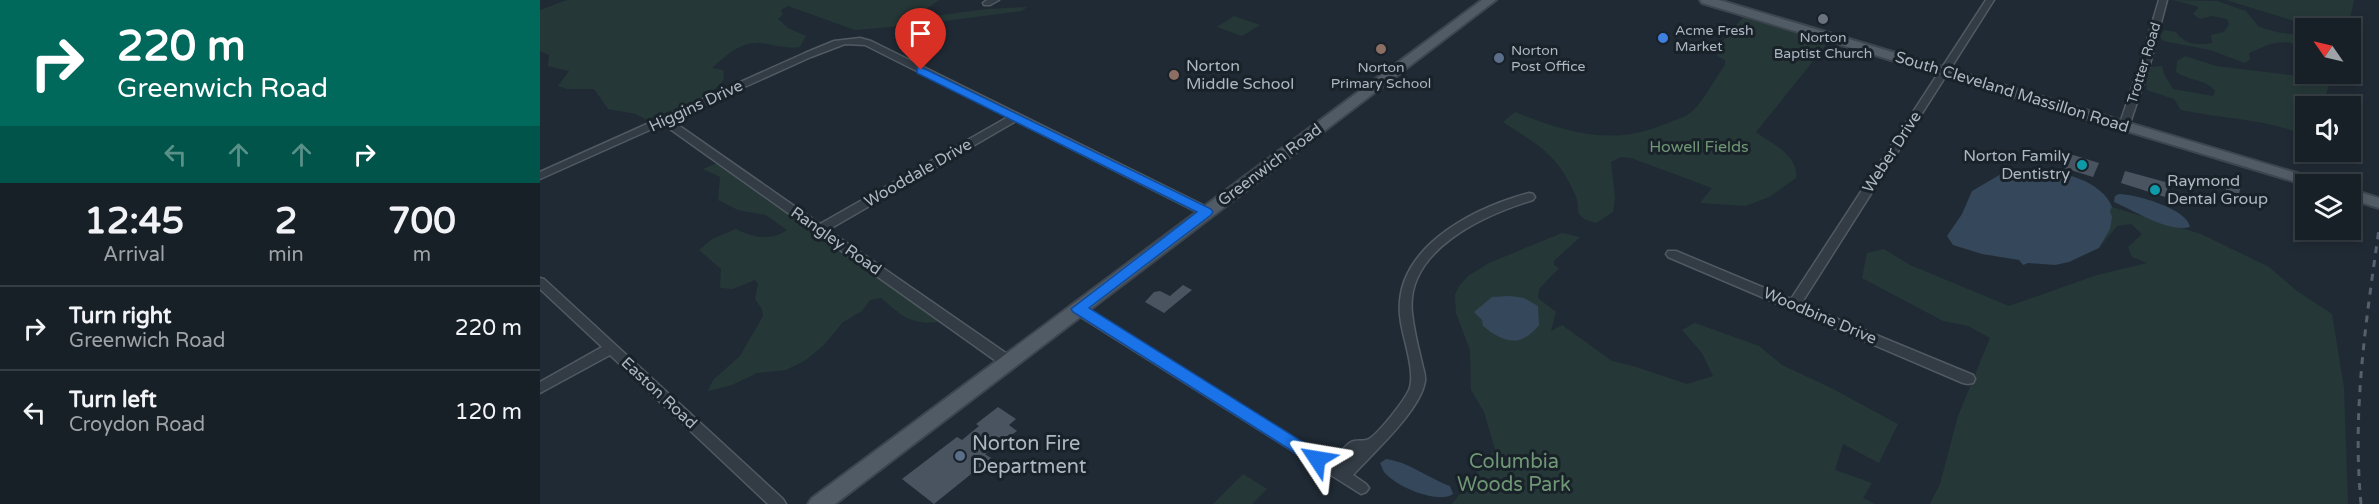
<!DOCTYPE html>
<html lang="en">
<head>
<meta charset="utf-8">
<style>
  :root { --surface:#182027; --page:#252d33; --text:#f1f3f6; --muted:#9fa3a7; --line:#363e44 }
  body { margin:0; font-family:"Varela Round",sans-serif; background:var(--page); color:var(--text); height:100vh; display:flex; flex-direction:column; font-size:22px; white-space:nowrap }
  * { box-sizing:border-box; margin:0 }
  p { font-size:20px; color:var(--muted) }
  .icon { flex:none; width:33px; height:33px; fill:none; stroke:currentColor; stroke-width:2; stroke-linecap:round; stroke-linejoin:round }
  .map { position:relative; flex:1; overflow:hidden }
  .drawer { display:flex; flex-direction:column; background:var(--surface); width:540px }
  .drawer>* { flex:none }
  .guide { background:#00695c; color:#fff; overflow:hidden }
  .needle { width:39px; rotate:304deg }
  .controls { position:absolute; left:1755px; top:18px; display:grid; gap:12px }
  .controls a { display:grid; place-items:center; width:66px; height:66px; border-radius:0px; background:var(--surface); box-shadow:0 3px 9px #0003,0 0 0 2px var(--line); font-size:30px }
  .pin { position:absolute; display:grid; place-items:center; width:51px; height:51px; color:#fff; margin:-62px -26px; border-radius:50% 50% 50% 0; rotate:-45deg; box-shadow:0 0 6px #0007 }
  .pin .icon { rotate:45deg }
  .me { position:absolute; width:66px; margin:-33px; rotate:303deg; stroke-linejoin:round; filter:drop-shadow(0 0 4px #0008) }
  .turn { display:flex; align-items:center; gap:21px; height:126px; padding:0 18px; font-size:27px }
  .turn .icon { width:78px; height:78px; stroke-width:2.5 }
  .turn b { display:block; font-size:42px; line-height:51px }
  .lanes { display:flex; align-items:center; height:57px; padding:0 18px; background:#0003; justify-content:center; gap:30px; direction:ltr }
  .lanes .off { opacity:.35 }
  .eta { display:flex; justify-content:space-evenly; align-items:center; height:102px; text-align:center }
  .eta b { font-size:36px; font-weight:700; line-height:42px }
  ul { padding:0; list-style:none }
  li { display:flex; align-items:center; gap:18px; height:84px; padding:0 18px; border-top:2px solid var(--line) }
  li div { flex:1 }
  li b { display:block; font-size:22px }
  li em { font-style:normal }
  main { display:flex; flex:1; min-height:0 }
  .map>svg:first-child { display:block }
  .green { fill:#253837 }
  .water { fill:#35475a }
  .building { fill:#495460 }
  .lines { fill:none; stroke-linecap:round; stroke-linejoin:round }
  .minor-casing { stroke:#515a63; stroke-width:3 }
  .major-casing { stroke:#3d454e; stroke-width:4 }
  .minor { fill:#333c45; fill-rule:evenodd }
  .major { fill:#515b65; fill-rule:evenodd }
  .rail { stroke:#56606c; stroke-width:3; stroke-dasharray:7 7; stroke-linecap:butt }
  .route { fill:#1a73e8; stroke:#114b97; stroke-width:1.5 }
  .worship-dot { fill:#6b7280; stroke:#192129; stroke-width:2 }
  .shop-dot { fill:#3f7fe0; stroke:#192129; stroke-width:2 }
  .education-dot { fill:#8d6e63; stroke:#192129; stroke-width:2 }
  .service-dot { fill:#5c6f8a; stroke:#192129; stroke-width:2 }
  .culture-dot { fill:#0f9aa8; stroke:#192129; stroke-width:2 }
  .labels { text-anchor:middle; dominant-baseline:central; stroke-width:6; stroke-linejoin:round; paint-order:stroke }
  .far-poi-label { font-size:14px; fill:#adb7c2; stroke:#192129; text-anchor:start }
  .far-street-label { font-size:14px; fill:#adb7c2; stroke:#192129 }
  .poi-label { font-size:16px; fill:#adb7c2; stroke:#192129; text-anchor:start }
  .street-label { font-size:16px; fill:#adb7c2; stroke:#192129 }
  .park-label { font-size:16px; fill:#6f9675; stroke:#192129 }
  .near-poi-label { font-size:20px; fill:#adb7c2; stroke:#192129; text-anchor:start }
  .near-park-label { font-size:20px; fill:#6f9675; stroke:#192129 }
</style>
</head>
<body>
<main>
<section class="drawer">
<div class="guide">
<div class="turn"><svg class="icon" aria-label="right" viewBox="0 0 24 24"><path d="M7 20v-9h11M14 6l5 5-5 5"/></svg><div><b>220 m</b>Greenwich Road</div></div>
<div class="lanes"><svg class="icon off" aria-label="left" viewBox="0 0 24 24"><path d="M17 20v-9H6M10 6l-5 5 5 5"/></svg><svg class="icon off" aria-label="ahead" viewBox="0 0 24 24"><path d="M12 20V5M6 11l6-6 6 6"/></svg><svg class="icon off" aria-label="ahead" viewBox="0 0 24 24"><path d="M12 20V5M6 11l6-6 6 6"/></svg><svg class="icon" aria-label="right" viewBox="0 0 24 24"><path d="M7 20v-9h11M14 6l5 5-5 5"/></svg></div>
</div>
<div class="eta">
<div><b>12:45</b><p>Arrival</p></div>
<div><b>2</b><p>min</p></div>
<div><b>700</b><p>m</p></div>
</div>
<ul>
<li><svg class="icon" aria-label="right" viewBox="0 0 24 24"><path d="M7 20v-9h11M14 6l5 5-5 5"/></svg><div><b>Turn right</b><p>Greenwich Road</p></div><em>220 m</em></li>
<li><svg class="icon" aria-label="left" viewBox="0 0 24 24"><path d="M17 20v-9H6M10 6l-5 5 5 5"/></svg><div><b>Turn left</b><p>Croydon Road</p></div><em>120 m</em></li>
</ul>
</section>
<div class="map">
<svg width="1839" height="504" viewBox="0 0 1839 504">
  <rect width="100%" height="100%" fill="#202a34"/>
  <g class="green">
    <path d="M27 0H399L379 14 387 17 447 9 487 7 482 11 374 25 315 30 248 6 241 10 243 14 238 19 248 28 266 36 260 47C246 49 236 45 222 43 201 41 187 55 172 68L183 70C184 75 185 79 181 83 167 99 127 111 107 120L96 114 68 109 54 89H27L18 86 29 71 8 66 9 55 0 51V10Z"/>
    <path d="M1633 0 1677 1 1706 11 1719 27 1741 33 1764 35 1761 23 1686 0H1814L1808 28H1766V74H1792L1783 106H1766L1765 135C1726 119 1683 119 1641 110L1634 99 1607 90 1606 84 1610 67 1622 66 1625 76 1633 89 1673 96 1675 91C1666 79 1649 81 1636 72L1637 61 1645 56 1676 66 1758 76 1762 45C1737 39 1732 43 1709 53L1710 59 1705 63 1670 50 1623 41 1620 36 1624 30 1636 32C1645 45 1658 45 1672 43L1671 35 1684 32 1689 24 1687 19 1672 16 1660 19 1653 14 1659 7Z"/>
    <path d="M1205 15 1290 40 1216 132C1233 145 1258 154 1256 178L1229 197 1205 206 1160 203 1172 188 1091 158 1081 157 1071 162 1075 198 1073 212 1056 223 1044 219 1038 213C1039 202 1036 196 1031 186 1015 152 993 142 963 122L975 112C1028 133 1072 147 1128 123 1134 120 1143 118 1149 114 1162 105 1175 78 1185 65V60L1177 56 1183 41Z"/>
    <polygon points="694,16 720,25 702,36 677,27"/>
    <path d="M180 162 239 208 282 235 326 270 394 316 398 322C370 325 361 315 341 298L330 300 322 311 303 322 284 345 266 360 246 370 217 373 192 385 168 391 173 380 200 356 223 316 222 309 215 299 218 284 215 280 193 289 180 288 181 269 159 250 172 239 196 229C213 238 231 241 247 230L226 215 198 210 178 200 180 177 163 169Z"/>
    <path d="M1572 207 1661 234 1729 267 1757 291 1792 314 1804 388 1808 504H1390L1400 484 1418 416 1450 338 1428 326 1403 321 1322 278 1327 253 1344 249 1370 265 1469 306 1557 275 1607 263 1592 257 1588 247 1602 234 1591 224 1577 226 1559 248C1566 237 1574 223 1570 211Z"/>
    <polygon points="1022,233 1040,237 1014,261 1014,265 1019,268 999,289 998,298 1016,312 1011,331 1022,325 1072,361 1093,366 1147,384 1173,376 1162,353 1142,330 1155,323 1219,346 1242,365 1291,388 1358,424 1339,463 1303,444 1295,470 1332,483 1323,498 1335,504 912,504 955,449 944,412 931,390 930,350 916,313 915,295 919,286 928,276 949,263"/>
    <polygon points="703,474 727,489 712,504 673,504"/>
  </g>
  <g class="water">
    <path d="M1478 170C1507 167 1561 177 1572 207L1570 211 1572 217 1570 229 1559 248 1529 262 1515 265 1488 263 1483 265 1479 260 1442 254 1413 245 1407 236 1422 214 1432 191 1461 174Z"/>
    <path d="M1579 194C1595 194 1648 209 1650 227 1629 233 1593 210 1574 202L1575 196Z"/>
    <path d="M970 296 984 298 998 306 999 325C980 349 963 342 943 326L942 320 934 312 952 297Z"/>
    <path d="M846 459C869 462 888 478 910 486L913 494C898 504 860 488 847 475 843 472 842 467 840 463Z"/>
  </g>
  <g class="building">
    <polygon points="1530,154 1559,163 1553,177 1524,168"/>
    <polygon points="1585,171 1629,183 1625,197 1581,183"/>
    <polygon points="1689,177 1702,181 1699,194 1686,190"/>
    <polygon points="643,285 652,290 624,313 605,302 614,292 620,291 630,296"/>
    <polygon points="458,407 476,419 469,425 477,431 445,454 451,458 394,504 362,479 417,437 422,440 439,426 436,424"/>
  </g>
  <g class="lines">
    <g class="minor-casing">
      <g id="minor">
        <polygon points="447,0 459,0 450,5 444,5 443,3"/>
        <polygon points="1446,0 1454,0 1261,304 1433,375 1435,379 1433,383 1428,384 1423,383 1128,257 1126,254 1128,251 1136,251 1251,299"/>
        <polygon points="1619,0 1627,0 1610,64 1589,126 1584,129 1580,128 1579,126 1600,64"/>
        <path d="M320 38 331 41 671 209 673 212 667 216 663 215 476 121 288 230 473 358 475 362 473 366H463L123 124 0 179V172L265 53 294 41ZM305 44 325 45 468 117 280 224 131 120 271 57Z"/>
        <path d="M989 193 993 194 995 197 993 200C944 215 865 250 872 313 874 330 878 347 882 363 883 369 886 375 885 381 881 410 833 453 813 475L826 484 829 488 826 492 821 494 533 312 532 309 533 306H543L792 462C798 456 804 446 811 442 816 439 824 442 829 439 839 433 864 401 869 390 876 374 864 341 861 323 848 251 930 209 989 193Z"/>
        <polygon points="0,278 4,279 243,499 246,504 228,504 70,355 0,393 0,382 62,347 0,289"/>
      </g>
    </g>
    <g class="major-casing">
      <g id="major">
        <polygon points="942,0 956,0 295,504 268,504 272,498"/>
        <polygon points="1160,0 1179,0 1783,181 1786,184 1766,185 1162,3"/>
        <polygon points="1810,189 1839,198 1839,208 1810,199"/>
      </g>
    </g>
    <use href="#minor" class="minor"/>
    <use href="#major" class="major"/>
    <path class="rail" d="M1821 504C1812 411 1826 321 1839 229"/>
  </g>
  <polygon class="route" points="381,67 671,209 673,212 671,215 549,308 782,454 785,459 782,463 777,465 771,463 533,312 531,309 657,212 377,73 377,68"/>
  <circle class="worship-dot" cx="1283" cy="19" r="6"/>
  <circle class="shop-dot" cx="1123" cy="38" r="6"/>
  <g class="education-dot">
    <circle cx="841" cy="49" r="6"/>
    <circle cx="634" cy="75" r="6"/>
  </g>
  <g class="service-dot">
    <circle cx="959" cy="58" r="6"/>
    <circle cx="420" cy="456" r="6"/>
  </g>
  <g class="culture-dot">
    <circle cx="1542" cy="165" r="6"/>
    <circle cx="1615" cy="190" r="6"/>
  </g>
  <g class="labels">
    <g class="far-poi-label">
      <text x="1135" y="30">Acme Fresh<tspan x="1135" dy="16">Market</tspan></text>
      <text x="1283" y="37" text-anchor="middle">Norton<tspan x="1283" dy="16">Baptist Church</tspan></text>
      <text x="971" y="50">Norton<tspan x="971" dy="16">Post Office</tspan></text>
      <text x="841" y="67" text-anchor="middle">Norton<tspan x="841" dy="16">Primary School</tspan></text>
    </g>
    <g class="far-street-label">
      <text transform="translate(1604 63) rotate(-73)">Trotter Road</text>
    </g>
    <g class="poi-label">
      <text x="646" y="66">Norton<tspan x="646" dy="18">Middle School</tspan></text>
      <text x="1530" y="156" text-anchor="end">Norton Family<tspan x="1530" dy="18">Dentistry</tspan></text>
      <text x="1627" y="181">Raymond<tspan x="1627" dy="18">Dental Group</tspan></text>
    </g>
    <g class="street-label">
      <text transform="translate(1472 92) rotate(17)">South Cleveland Massillon Road</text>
      <text transform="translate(156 106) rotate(-25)">Higgins Drive</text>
      <text transform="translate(1352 152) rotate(-57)">Weber Drive</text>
      <text transform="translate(730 165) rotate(-37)">Greenwich Road</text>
      <text transform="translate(378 173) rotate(-30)">Wooddale Drive</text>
      <text transform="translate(296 241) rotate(35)">Rangley Road</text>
      <text transform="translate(1280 316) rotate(23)">Woodbine Drive</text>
      <text transform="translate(119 393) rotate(43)">Easton Road</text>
    </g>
    <g class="park-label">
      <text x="1159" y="147">Howell Fields</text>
    </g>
    <g class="near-poi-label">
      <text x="432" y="444">Norton Fire<tspan x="432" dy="23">Department</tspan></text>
    </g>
    <g class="near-park-label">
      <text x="974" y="462">Columbia<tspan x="974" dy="23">Woods Park</tspan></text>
    </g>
  </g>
</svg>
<div class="controls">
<a><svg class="needle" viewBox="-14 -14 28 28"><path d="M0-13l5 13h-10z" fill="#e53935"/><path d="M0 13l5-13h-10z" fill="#9fa3a7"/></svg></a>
<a><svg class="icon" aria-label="sound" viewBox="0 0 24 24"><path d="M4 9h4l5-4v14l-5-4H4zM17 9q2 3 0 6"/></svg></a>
<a><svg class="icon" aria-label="layers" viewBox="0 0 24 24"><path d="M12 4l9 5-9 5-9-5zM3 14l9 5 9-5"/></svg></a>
</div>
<div class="pin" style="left:381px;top:70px;background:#d93025"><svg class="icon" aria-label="arrive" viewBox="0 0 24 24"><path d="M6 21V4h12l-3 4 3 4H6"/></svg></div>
<svg class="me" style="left:777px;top:459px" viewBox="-20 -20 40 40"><path d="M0-17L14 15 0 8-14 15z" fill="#1a73e8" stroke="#fff" stroke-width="4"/></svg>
</div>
</main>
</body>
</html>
